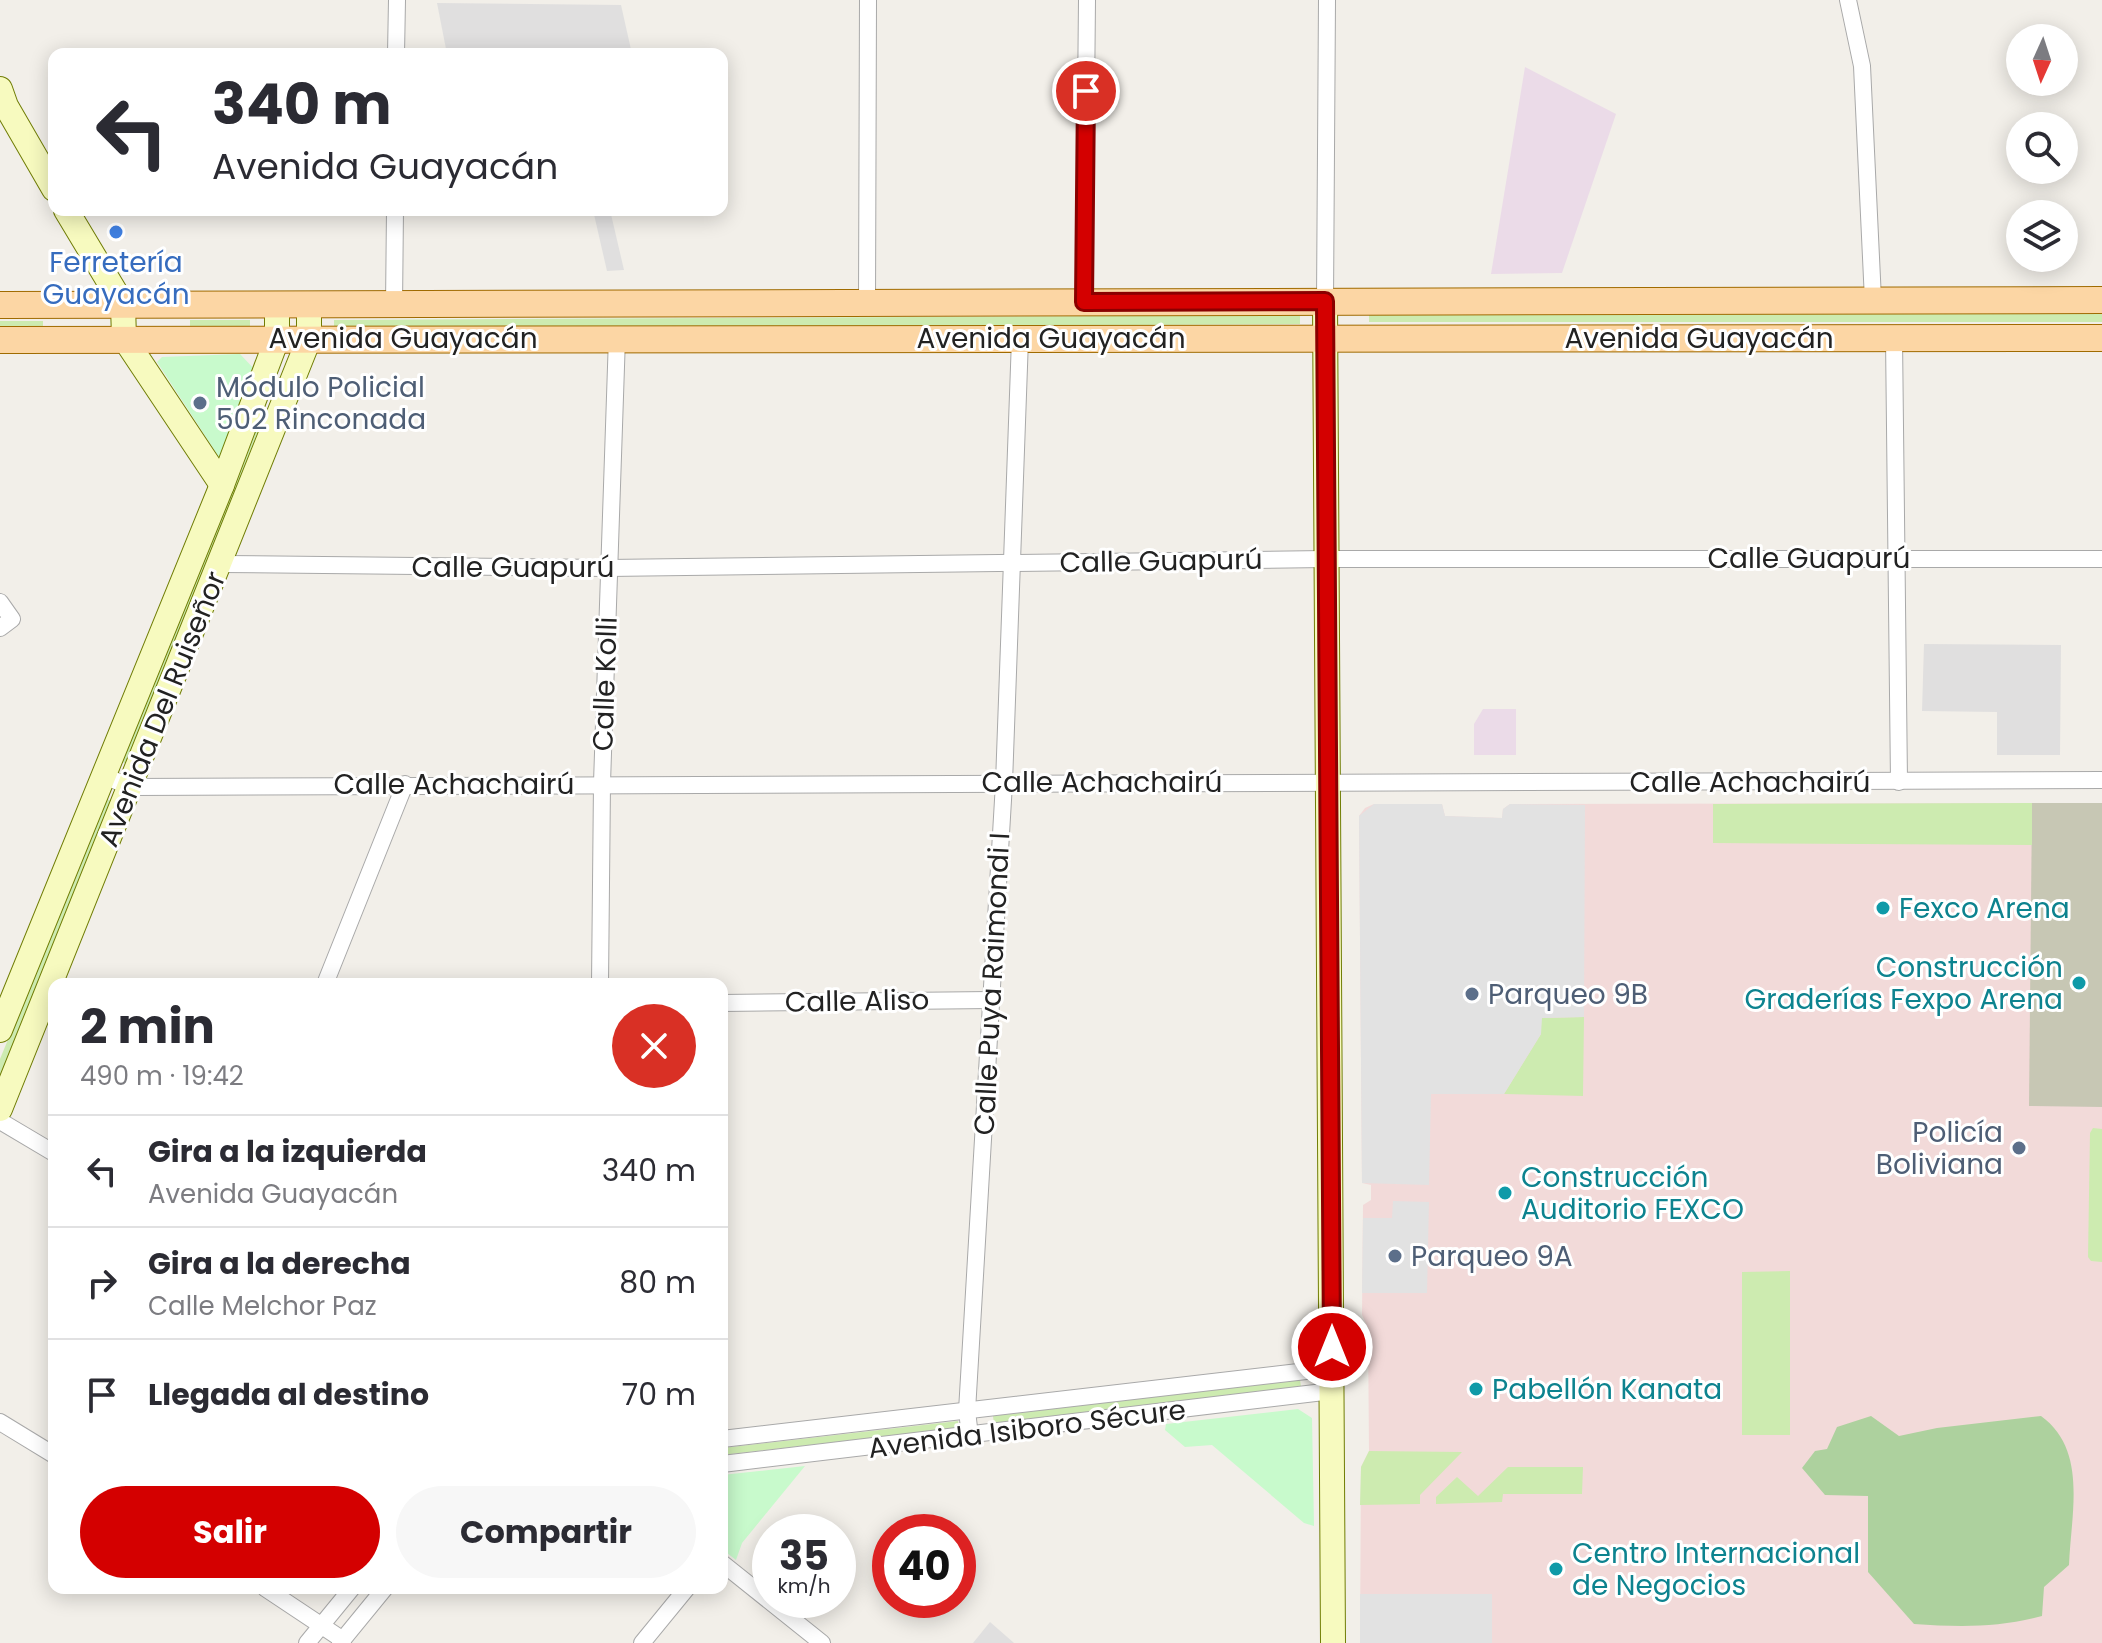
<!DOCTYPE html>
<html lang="es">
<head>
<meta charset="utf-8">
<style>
  :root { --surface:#fff; --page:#f7f7f7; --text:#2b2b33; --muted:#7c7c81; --line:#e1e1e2; --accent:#d40000 }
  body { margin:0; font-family:Poppins,sans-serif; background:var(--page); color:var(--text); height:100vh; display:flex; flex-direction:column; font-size:30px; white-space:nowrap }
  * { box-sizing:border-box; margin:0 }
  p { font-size:26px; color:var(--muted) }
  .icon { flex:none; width:44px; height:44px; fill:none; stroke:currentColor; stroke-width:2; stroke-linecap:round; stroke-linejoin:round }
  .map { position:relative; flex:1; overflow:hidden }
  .sheet { position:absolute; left:48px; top:978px; width:680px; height:616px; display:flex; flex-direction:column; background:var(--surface); border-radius:16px; box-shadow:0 4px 20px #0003 }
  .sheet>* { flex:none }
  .top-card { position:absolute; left:48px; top:48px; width:680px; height:168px; border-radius:16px; box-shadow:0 4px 20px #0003; background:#fff; color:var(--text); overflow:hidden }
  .needle { width:52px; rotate:183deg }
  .tools { position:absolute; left:2006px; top:24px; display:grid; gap:16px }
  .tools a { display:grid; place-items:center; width:72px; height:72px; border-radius:50%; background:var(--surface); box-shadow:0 4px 20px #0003; font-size:40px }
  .speed { position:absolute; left:752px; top:1514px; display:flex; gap:16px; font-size:40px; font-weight:700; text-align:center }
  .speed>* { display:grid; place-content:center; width:104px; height:104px; border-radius:50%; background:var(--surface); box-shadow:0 4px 20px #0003; line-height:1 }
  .speed small { font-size:20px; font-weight:400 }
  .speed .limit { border:12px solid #d22; background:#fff; color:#111 }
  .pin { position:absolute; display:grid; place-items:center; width:68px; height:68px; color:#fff; margin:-34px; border:4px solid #fff; border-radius:50%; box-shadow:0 2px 8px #0007 }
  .me { position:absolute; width:88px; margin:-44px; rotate:0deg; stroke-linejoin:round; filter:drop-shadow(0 0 6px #0008) }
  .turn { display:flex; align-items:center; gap:28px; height:168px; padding:0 32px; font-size:36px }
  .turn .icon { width:104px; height:104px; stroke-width:2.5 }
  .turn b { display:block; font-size:56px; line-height:68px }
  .round { display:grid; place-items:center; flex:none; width:84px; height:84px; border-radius:42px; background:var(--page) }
  .summary { display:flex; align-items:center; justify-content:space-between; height:136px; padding:0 32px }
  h1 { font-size:48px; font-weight:700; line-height:60px }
  .primary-button { display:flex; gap:16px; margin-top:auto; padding:16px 32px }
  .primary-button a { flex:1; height:92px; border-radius:48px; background:var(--accent); color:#fff; font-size:32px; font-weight:700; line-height:92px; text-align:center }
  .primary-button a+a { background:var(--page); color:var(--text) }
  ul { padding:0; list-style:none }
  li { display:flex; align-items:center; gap:24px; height:112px; padding:0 32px; border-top:2px solid var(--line) }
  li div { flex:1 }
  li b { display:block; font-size:30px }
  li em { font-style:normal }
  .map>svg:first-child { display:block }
  .residential { fill:#e0dfdf }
  .commercial { fill:#f2dad9 }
  .industrial { fill:#ebdbe8 }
  .construction { fill:#c7c7b4 }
  .grass { fill:#cdebb0 }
  .forest { fill:#add19e }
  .park { fill:#c8facc }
  .parking { fill:#e2e2e2 }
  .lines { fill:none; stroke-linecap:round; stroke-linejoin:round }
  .street-casing { stroke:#a9a9a9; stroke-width:18 }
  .secondary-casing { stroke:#707d05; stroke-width:26 }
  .primary-casing { stroke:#a06b00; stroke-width:28 }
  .street { stroke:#fff; stroke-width:16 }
  .secondary { stroke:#f7fabf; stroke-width:24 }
  .primary { stroke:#fcd6a4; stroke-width:26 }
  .route-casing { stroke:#8a0000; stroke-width:20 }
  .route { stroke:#d40000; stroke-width:14 }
  .shop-dot { fill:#3f7fe0; stroke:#fff; stroke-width:3 }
  .service-dot { fill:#5c6f8a; stroke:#fff; stroke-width:3 }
  .culture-dot { fill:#0f9aa8; stroke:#fff; stroke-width:3 }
  .labels { text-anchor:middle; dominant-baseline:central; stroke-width:6; stroke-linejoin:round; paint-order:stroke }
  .shop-label { font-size:28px; fill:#366cbe; stroke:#fff }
  .street-label { font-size:28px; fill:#222; stroke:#fff }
  .service-label { font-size:28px; fill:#4e5e75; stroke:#fff; text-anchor:start }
  .culture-label { font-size:28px; fill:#0d838f; stroke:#fff; text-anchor:start }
</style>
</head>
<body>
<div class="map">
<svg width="2102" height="1643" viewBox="0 0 2102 1643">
  <rect width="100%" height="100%" fill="#f2efe9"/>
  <g class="residential">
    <polygon points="437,3 621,5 632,54 447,54"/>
    <polygon points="593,210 610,210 624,270 607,271"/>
    <polygon points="1924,644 2061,645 2060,755 1997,755 1997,712 1922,711"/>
    <polygon points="990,1622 1014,1643 973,1643"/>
  </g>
  <polygon class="commercial" points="2102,803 2102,1643 1360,1643 1361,1467 1369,1451 1368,1328 1362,1315 1363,1205 1371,1200 1371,1185 1362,1183 1359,816 1365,808 1374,804 1442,804 1445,816 1502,818 1503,809 1510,804"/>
  <g class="industrial">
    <polygon points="1525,67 1616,114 1562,273 1491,274"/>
    <polygon points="1483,709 1516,709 1516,755 1474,755 1474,724"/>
  </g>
  <polygon class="construction" points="2032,803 2102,803 2102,1107 2029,1106"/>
  <g class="grass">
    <rect x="1369" y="313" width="733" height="9"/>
    <polygon points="1300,315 1300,324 334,330 334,320"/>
    <polygon points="190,320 250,320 250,329 190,328"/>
    <rect x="0" y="321" width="43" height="8"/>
    <polygon points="260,417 269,421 129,765 120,761"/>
    <polygon points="107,799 116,803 0,1084 0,1059"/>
    <polygon points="2032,803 2032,845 1713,843 1713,804"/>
    <polygon points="1584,1017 1583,1096 1504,1094 1541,1034 1541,1018"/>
    <polygon points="2093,1128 2102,1129 2102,1262 2091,1261 2088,1257 2090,1133"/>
    <polygon points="1790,1271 1790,1435 1742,1435 1742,1272"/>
    <polygon points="1300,1379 1301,1387 994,1424 993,1416"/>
    <polygon points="958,1421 959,1428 722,1455 722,1448"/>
    <polygon points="1369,1451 1462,1452 1420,1495 1420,1504 1360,1505 1361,1467"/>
    <polygon points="1508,1467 1583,1467 1582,1494 1503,1494 1502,1502 1436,1504 1436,1497 1457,1477 1478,1496"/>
  </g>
  <path class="forest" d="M1871 1416 1899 1436 1937 1428 2041 1416C2088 1450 2071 1513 2069 1565L2044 1587 2042 1616C1999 1628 1958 1627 1914 1624L1868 1572V1496L1825 1495 1802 1468 1815 1451 1827 1449 1837 1427Z"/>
  <g class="park">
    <polygon points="240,354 256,371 222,457 219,457 157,362 162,357"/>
    <polygon points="1298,1409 1312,1418 1314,1526 1304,1523 1212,1445 1185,1447 1165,1430 1166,1424"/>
    <polygon points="805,1466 742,1543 736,1560 722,1549 722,1475"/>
  </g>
  <g class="parking">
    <polygon points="1374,804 1442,804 1445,816 1502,818 1503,809 1510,804 1585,805 1584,1017 1542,1018 1541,1034 1504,1094 1431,1094 1429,1185 1362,1183 1359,816"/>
    <polygon points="1393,1201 1429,1202 1427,1293 1362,1293 1363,1218 1392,1218"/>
    <rect x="1360" y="1594" width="132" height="49"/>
  </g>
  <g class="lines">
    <g class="street-casing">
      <g id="street">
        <polyline points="1848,0 1862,66 1873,300"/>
        <polyline points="396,54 397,0"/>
        <polyline points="1325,301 1327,0"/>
        <polyline points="1084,302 1087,0"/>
        <polyline points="867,303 868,0"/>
        <polyline points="394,306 395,210"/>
        <polyline points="1894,338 1899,782"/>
        <polyline points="221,564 608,568 1325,559 2102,559"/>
        <polyline points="0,602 12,619 0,628"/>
        <polyline points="104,776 131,787 2102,780"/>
        <polyline points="325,984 405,784"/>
        <polyline points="600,984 602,783 617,337"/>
        <polyline points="722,1003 991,1000"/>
        <polyline points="0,1121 54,1153"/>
        <polyline points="0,1422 54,1455"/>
        <polyline points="970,1436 967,1411 1004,783 1020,339"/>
        <polyline points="722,1439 1332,1368"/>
        <polyline points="722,1464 1332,1391"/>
        <polyline points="722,1563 822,1643"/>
        <polyline points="265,1588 343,1640"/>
        <polyline points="307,1643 352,1588"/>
        <polyline points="340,1643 385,1588"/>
        <polyline points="642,1643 687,1588"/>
      </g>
    </g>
    <g class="secondary-casing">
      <g id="secondary">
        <polyline points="0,89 6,106 54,189"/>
        <polyline points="66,210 123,305 124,338 222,485"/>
        <polyline points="1325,301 1333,1643"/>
        <polyline points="0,1030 222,485 277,339 277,306"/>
        <polyline points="0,1109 309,339 309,306"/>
      </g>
    </g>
    <g class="primary-casing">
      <g id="primary">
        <polyline points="0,305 2102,300"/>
        <polyline points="0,340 2102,338"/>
      </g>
    </g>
    <use href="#street" class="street"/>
    <use href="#secondary" class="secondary"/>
    <use href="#primary" class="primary"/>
  </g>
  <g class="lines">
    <g class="route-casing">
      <polyline id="route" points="1086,91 1084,302 1325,301 1332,1347"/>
    </g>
    <use href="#route" class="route"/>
  </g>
  <circle class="shop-dot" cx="116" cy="232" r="8"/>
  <g class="service-dot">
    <circle cx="200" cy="403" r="8"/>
    <circle cx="1472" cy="994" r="8"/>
    <circle cx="2019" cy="1148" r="8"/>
    <circle cx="1395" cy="1256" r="8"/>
  </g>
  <g class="culture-dot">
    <circle cx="1883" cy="908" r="8"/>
    <circle cx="2079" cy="983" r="8"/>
    <circle cx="1505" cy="1193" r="8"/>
    <circle cx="1476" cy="1389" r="8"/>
    <circle cx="1556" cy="1569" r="8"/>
  </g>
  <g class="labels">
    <g class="shop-label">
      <text x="116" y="262">Ferretería<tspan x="116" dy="32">Guayacán</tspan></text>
    </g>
    <g class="street-label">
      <text x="403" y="338">Avenida Guayacán</text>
      <text x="1051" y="338">Avenida Guayacán</text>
      <text x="1699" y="338">Avenida Guayacán</text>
      <text x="1809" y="558">Calle Guapurú</text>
      <text transform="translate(1161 561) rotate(-1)">Calle Guapurú</text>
      <text x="513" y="567">Calle Guapurú</text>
      <text transform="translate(605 684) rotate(-88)">Calle Kolli</text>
      <text transform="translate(162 709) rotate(-68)">Avenida Del Ruiseñor</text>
      <text x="1102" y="782">Calle Achachairú</text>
      <text x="1750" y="782">Calle Achachairú</text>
      <text x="454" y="784">Calle Achachairú</text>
      <text transform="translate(992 984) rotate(-87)">Calle Puya Raimondi I</text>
      <text transform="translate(857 1001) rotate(-1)">Calle Aliso</text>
      <text transform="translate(1027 1429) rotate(-7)">Avenida Isiboro Sécure</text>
    </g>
    <g class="service-label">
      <text x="216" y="387">Módulo Policial<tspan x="216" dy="32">502 Rinconada</tspan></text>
      <text x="1488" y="994">Parqueo 9B</text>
      <text x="2003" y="1132" text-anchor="end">Policía<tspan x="2003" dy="32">Boliviana</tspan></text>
      <text x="1411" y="1256">Parqueo 9A</text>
    </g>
    <g class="culture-label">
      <text x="1899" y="908">Fexco Arena</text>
      <text x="2063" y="967" text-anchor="end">Construcción<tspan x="2063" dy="32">Graderías Fexpo Arena</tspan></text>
      <text x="1521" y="1177">Construcción<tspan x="1521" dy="32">Auditorio FEXCO</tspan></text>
      <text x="1492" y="1389">Pabellón Kanata</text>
      <text x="1572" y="1553">Centro Internacional<tspan x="1572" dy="32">de Negocios</tspan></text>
    </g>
  </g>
</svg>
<div class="tools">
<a><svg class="needle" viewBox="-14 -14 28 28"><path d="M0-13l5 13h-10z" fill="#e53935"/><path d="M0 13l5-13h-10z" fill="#7c7c81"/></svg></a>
<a><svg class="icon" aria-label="search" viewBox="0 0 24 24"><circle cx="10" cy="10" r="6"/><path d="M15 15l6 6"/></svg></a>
<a><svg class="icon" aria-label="layers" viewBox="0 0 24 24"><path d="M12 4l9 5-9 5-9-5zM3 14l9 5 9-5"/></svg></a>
</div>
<div class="speed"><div>35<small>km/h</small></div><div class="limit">40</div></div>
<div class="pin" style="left:1086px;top:91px;background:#d93025"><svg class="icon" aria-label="arrive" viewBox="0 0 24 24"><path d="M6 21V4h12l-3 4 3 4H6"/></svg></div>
<svg class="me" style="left:1332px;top:1347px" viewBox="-20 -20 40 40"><circle r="17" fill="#d40000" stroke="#fff" stroke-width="3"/><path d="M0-11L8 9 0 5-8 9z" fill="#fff"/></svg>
<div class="top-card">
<div class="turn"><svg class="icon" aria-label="left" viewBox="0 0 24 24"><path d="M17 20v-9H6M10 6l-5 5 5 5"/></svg><div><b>340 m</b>Avenida Guayacán</div></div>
</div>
<section class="sheet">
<div class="summary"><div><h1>2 min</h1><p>490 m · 19:42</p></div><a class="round" style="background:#d93025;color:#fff"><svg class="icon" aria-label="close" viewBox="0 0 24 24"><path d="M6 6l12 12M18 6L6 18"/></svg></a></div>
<ul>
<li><svg class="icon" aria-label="left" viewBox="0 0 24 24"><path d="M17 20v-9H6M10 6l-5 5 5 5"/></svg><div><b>Gira a la izquierda</b><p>Avenida Guayacán</p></div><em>340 m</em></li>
<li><svg class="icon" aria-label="right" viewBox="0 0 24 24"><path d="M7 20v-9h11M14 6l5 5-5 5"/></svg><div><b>Gira a la derecha</b><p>Calle Melchor Paz</p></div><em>80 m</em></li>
<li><svg class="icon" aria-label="arrive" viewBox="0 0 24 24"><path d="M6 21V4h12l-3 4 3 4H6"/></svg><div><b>Llegada al destino</b></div><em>70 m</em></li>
</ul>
<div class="primary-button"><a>Salir</a><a>Compartir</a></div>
</section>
</div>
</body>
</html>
